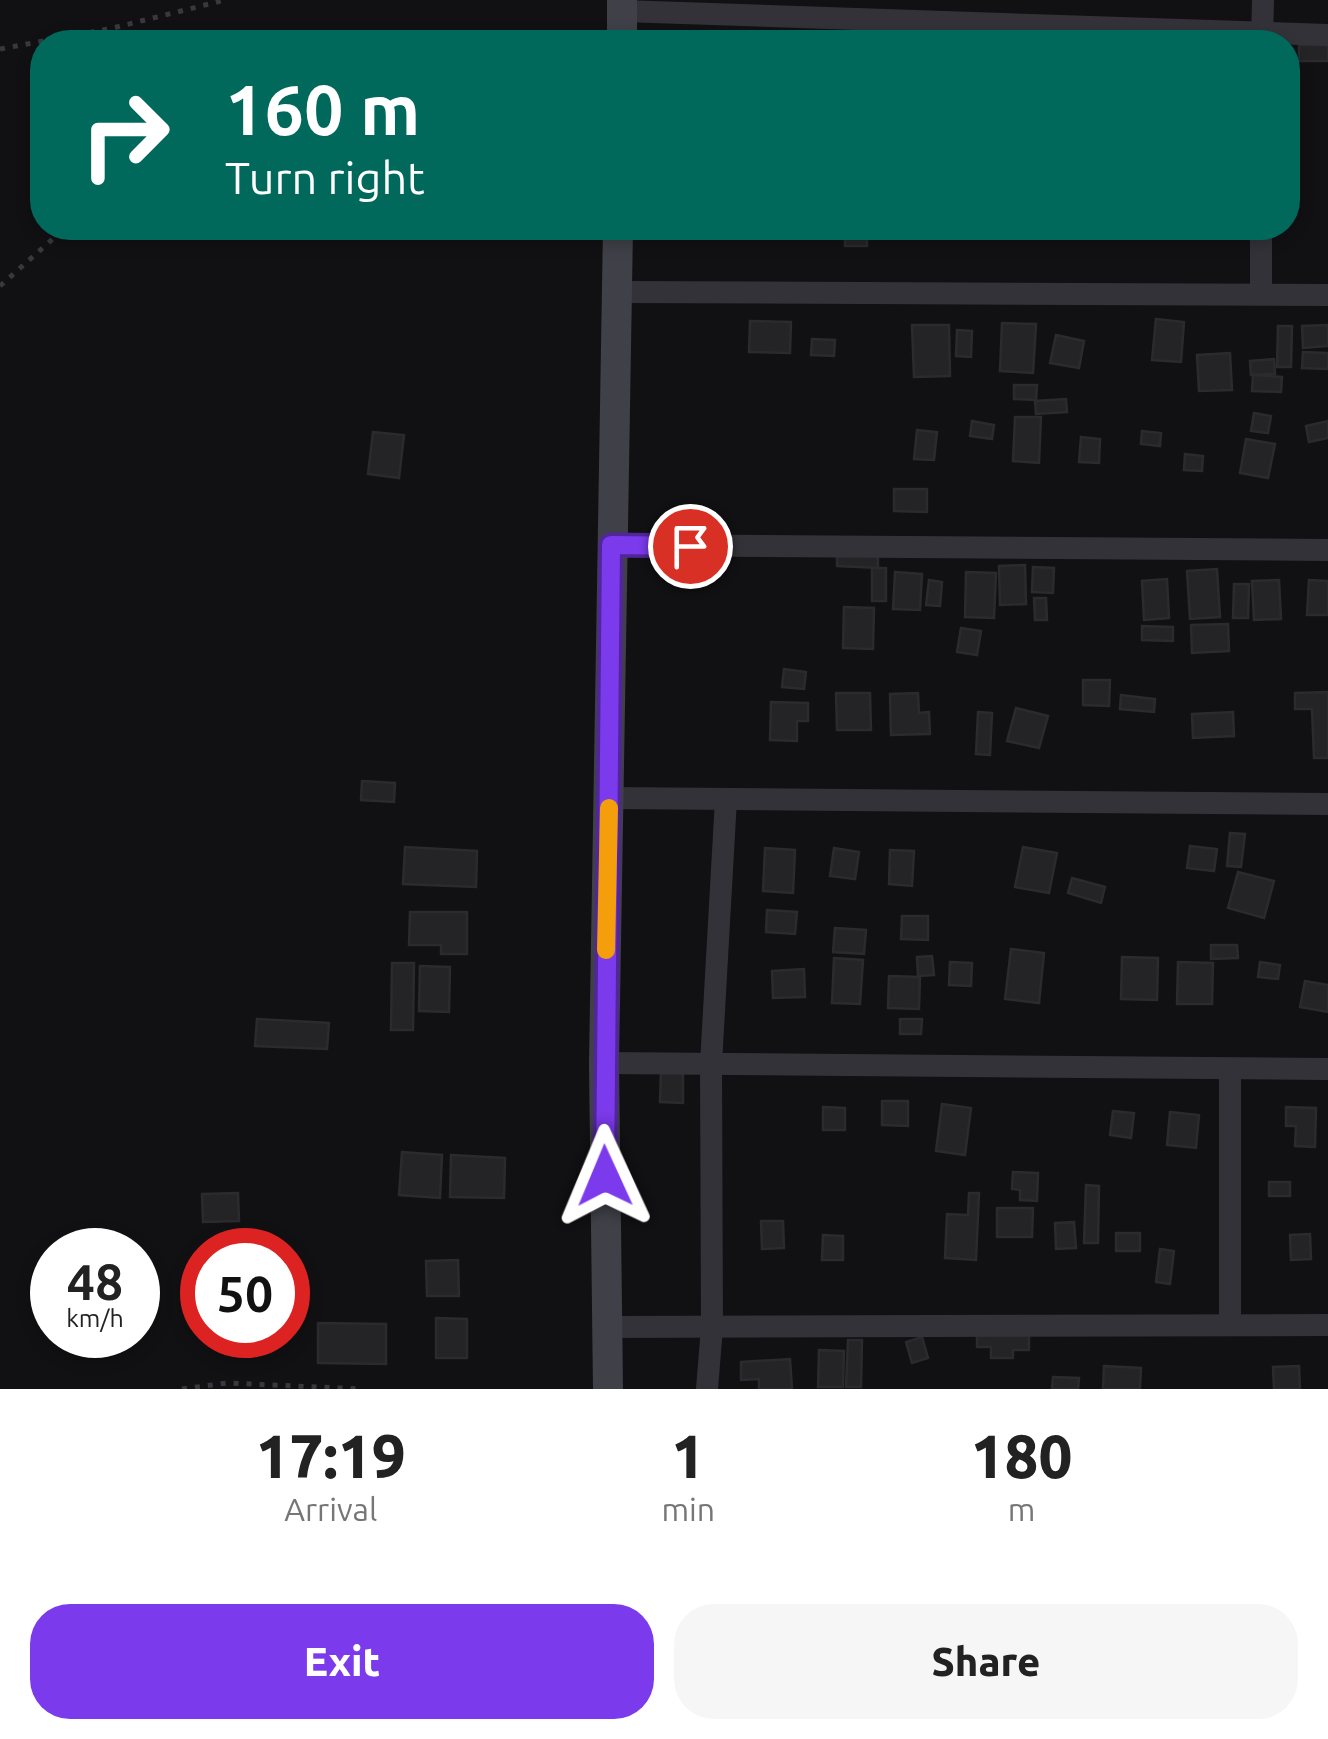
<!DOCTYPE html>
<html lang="en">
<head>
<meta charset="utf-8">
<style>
  :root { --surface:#fff; --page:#f6f6f6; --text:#222; --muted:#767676; --accent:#7c3aed }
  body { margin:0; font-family:Ubuntu,sans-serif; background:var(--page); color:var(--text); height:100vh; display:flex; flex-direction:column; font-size:38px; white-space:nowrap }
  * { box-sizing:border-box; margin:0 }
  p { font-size:32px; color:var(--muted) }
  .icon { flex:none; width:55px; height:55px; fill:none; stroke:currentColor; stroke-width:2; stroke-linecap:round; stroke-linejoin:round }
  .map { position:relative; height:1389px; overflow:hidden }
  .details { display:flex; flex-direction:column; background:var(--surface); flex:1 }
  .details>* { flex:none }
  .guide { position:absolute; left:30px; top:30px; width:1270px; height:210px; border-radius:40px; box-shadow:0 5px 15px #0003; background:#00695c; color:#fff; overflow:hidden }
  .speed { position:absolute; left:30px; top:1228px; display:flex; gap:20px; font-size:50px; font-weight:700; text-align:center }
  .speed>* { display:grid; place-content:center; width:130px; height:130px; border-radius:50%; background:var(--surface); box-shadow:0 5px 15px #0003; line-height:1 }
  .speed small { font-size:25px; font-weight:400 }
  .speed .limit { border:15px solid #d22; background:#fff; color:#111 }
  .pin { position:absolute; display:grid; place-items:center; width:85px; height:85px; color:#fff; margin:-42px; border:5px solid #fff; border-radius:50%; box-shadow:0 2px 10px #0007 }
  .me { position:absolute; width:110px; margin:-55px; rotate:359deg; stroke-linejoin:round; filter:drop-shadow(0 0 8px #0008) }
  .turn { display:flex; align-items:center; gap:35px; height:210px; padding:0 30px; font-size:45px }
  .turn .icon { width:130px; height:130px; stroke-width:2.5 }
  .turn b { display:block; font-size:70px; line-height:85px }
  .eta { display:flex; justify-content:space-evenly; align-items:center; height:170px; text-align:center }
  .eta b { font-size:60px; font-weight:800; line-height:70px }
  .action { display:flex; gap:20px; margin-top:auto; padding:20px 30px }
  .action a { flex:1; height:115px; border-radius:40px; background:var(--accent); color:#fff; font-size:40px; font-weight:800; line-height:115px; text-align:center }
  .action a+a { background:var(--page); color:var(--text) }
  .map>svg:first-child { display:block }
  .building { fill:#242427; stroke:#2b2b2f; stroke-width:2.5 }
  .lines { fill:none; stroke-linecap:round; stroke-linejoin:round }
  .path { stroke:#38393f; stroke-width:5; stroke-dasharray:5 8; stroke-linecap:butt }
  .street { stroke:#323238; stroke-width:22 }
  .secondary { stroke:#404148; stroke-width:30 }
  .route-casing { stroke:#51269a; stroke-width:25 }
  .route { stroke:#7c3aed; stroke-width:18 }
  .slow { stroke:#f59e0b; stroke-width:18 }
</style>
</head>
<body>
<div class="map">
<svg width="1328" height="1389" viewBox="0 0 1328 1389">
  <rect width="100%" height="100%" fill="#111113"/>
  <g class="building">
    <rect x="1299" y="45" width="29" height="16"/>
    <rect x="845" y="228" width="22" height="18"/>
    <rect x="1205" y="228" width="32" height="9"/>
    <polygon points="1156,319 1184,322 1181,362 1152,360"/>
    <polygon points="750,321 791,322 790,353 749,352"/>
    <polygon points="1002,323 1036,324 1033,373 1000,371"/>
    <polygon points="912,325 949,325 950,376 914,377"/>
    <polygon points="1328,325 1328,346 1303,348 1302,326"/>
    <polygon points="1278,326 1292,326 1291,367 1277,367"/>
    <polygon points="957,330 972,331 971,357 956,356"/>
    <polygon points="1056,335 1084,341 1079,368 1050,363"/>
    <polygon points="812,339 835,340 834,356 811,355"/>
    <polygon points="1303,352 1328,353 1328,369 1302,368"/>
    <polygon points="1230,353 1232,390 1199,391 1197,355"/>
    <polygon points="1274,359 1275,374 1251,375 1250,361"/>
    <polygon points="1253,375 1282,377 1281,392 1252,391"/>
    <polygon points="1014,385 1037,385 1036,400 1014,399"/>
    <polygon points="1066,399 1067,412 1036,414 1035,401"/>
    <polygon points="1254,413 1271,416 1268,433 1251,431"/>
    <polygon points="1015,417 1041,417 1039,463 1013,461"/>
    <polygon points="972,421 994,425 992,439 970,436"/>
    <polygon points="1328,421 1328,438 1309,442 1306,426"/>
    <polygon points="917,430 937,432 934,460 914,459"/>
    <polygon points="1142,431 1161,433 1160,446 1141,444"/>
    <polygon points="373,432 404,435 399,478 368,474"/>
    <polygon points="1081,437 1100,439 1099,463 1079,462"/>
    <polygon points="1246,439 1275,444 1268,478 1240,473"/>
    <polygon points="1185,454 1203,456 1202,471 1184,470"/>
    <polygon points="894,489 927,489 927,512 894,511"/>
    <polygon points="837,551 878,553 878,568 837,566"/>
    <polygon points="1025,565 1026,604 1000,605 999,566"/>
    <polygon points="1033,567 1054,568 1053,593 1032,592"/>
    <rect x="872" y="568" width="14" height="33"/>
    <polygon points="1217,569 1220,617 1190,619 1187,571"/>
    <polygon points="895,572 922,574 920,610 893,609"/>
    <polygon points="966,572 996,573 994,618 965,617"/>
    <polygon points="1167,579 1169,618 1144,620 1142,581"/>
    <polygon points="929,580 942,582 940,606 926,605"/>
    <polygon points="1279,580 1281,619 1254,620 1252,581"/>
    <polygon points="1309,580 1328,581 1328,615 1307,615"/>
    <polygon points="1234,584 1249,584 1248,618 1233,618"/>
    <polygon points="1034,598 1046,598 1047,620 1035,620"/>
    <polygon points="844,607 874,608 873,649 843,648"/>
    <polygon points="1228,624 1229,651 1192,653 1191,625"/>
    <polygon points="1142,626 1173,627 1173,641 1142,640"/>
    <polygon points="961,628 981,631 977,655 957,652"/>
    <polygon points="784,669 806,672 804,689 782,687"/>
    <polygon points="1083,680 1110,680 1109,706 1083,705"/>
    <polygon points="1328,692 1328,758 1314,758 1312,709 1295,709 1295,693"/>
    <polygon points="836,693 870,693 871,730 837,730"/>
    <polygon points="918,693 919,713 929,712 930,734 891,735 890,694"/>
    <polygon points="1121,695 1155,699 1154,712 1120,709"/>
    <polygon points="771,702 808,703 808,721 797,721 797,741 770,740"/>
    <polygon points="1016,708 1048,716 1039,748 1007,741"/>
    <polygon points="978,712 992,713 990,755 976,754"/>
    <polygon points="1233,712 1234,736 1193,738 1192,714"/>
    <polygon points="362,781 395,783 394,802 361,800"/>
    <polygon points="1230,833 1245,834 1241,867 1227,866"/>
    <polygon points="1190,846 1217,849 1214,871 1187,868"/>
    <polygon points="405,847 477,851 476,887 403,884"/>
    <polygon points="1023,847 1057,853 1049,893 1015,887"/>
    <polygon points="765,848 795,850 793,893 763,891"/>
    <polygon points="834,848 859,852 855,879 830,876"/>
    <polygon points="890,850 914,851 912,886 889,884"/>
    <polygon points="1238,872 1274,881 1264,918 1228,908"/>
    <polygon points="1072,878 1105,887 1101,903 1068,893"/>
    <polygon points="767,910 797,912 795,934 766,932"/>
    <polygon points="410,912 467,912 467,954 441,954 441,945 409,945"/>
    <polygon points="902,916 928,916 928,940 901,939"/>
    <polygon points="835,928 866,930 864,954 833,952"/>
    <polygon points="1211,945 1237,945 1238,958 1211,959"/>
    <polygon points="1011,949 1044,953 1039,1003 1005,999"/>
    <polygon points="932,956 934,975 918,976 917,957"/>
    <polygon points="1122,957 1158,958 1157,1000 1121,999"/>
    <polygon points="834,958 863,960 860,1004 832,1003"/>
    <polygon points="950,962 972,963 971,986 949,985"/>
    <polygon points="1178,962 1213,963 1212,1004 1177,1004"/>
    <polygon points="1260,962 1280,965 1278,979 1258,977"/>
    <polygon points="392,963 414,963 413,1030 391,1030"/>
    <polygon points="420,966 450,967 449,1012 419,1011"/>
    <polygon points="804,969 805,997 773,998 772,971"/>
    <polygon points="889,976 920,977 919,1009 888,1008"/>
    <polygon points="1305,981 1328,985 1328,1012 1300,1007"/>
    <polygon points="257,1019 329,1023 327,1049 255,1046"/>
    <polygon points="900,1019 922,1019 921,1034 900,1034"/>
    <polygon points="661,1069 683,1069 683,1103 660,1102"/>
    <polygon points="882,1101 908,1101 908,1126 882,1125"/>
    <polygon points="942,1104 971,1108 965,1155 936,1151"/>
    <polygon points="823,1107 845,1108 845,1130 823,1130"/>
    <polygon points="1286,1107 1316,1108 1315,1147 1295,1146 1296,1126 1286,1126"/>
    <polygon points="1113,1111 1134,1113 1131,1138 1110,1135"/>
    <polygon points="1170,1112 1199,1115 1196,1148 1167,1145"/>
    <polygon points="402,1152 442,1155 440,1198 399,1195"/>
    <polygon points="451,1155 505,1158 504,1198 450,1197"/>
    <polygon points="1013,1172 1038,1173 1037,1201 1020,1200 1020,1190 1012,1189"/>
    <rect x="1269" y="1182" width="21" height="14"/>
    <polygon points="1086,1185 1099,1186 1098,1243 1084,1243"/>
    <polygon points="238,1193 239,1221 203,1222 202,1194"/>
    <polygon points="969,1193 979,1193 976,1260 945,1258 947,1214 968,1215"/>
    <polygon points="997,1208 1033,1208 1032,1237 997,1237"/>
    <polygon points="761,1221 783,1221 784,1248 762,1249"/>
    <polygon points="1074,1222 1076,1248 1056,1249 1055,1223"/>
    <rect x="1116" y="1233" width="24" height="18"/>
    <polygon points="1310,1234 1311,1259 1291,1260 1290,1235"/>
    <polygon points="823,1235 843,1236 843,1260 822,1260"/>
    <polygon points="1160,1249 1174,1251 1170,1284 1156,1282"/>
    <polygon points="458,1260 459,1296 427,1296 426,1261"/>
    <polygon points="436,1318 467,1319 467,1358 436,1358"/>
    <polygon points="318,1323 386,1324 386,1364 318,1363"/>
    <polygon points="977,1327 1029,1327 1029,1350 1013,1350 1013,1358 991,1358 991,1347 977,1347"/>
    <polygon points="922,1337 928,1358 912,1363 906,1342"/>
    <polygon points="848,1340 862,1340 861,1387 846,1387"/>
    <polygon points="819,1350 844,1351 843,1387 818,1387"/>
    <polygon points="790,1359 792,1389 759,1389 759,1379 741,1380 741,1362"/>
    <polygon points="1104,1366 1141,1368 1140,1389 1103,1389"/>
    <polygon points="1299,1366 1300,1389 1274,1389 1273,1367"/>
    <polygon points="1053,1377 1079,1378 1078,1389 1052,1389"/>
  </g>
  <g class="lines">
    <g class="path">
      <polyline points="0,49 113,28 225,0"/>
      <polyline points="0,286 65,228"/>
      <polyline points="182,1389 227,1383 363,1389"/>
    </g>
    <g class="street">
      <polyline points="622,11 1328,35"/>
      <polyline points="1262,42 1263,0"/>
      <polyline points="617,292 1328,295"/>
      <polyline points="1261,293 1261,228"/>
      <polyline points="611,545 1328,550"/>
      <polyline points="609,798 1328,804"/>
      <polyline points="604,1063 1328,1069"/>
      <polyline points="1230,1069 1230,1325"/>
      <polyline points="606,1327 1328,1325"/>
      <polyline points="707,1389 712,1327 711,1064 726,799"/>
    </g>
    <g class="secondary">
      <polyline points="622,42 622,0"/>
      <polyline points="608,1389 604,1063 618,228"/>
    </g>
  </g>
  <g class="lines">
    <g class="route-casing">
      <polyline id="route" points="605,1176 611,545 690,546"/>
    </g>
    <use href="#route" class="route"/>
    <polyline class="slow" points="606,950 609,808"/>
  </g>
</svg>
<div class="speed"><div>48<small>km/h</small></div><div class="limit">50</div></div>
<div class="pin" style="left:690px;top:546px;background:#d93025"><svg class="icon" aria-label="arrive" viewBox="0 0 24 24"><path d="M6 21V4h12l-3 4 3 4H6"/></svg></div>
<svg class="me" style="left:605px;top:1176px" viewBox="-20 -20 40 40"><path d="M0-17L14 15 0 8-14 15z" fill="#7c3aed" stroke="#fff" stroke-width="4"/></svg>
<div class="guide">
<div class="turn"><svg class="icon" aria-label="right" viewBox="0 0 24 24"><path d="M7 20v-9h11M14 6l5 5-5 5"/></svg><div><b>160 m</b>Turn right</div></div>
</div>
</div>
<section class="details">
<div class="eta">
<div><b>17:19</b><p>Arrival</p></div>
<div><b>1</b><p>min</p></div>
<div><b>180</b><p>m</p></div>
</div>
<div class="action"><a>Exit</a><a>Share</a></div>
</section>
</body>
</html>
